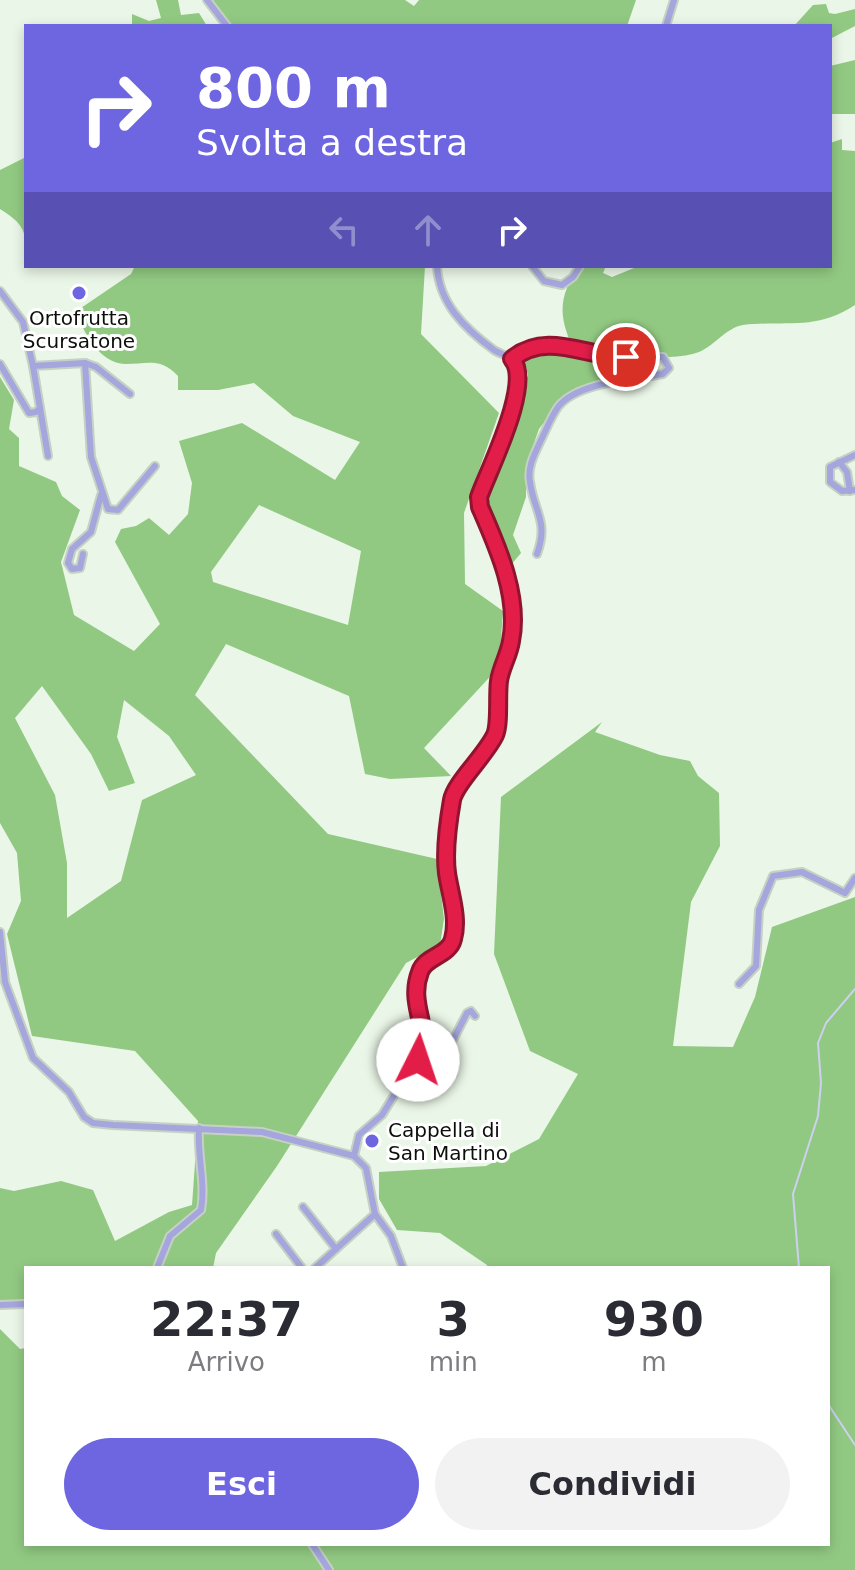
<!DOCTYPE html>
<html lang="it">
<head>
<meta charset="utf-8">
<style>
  :root { --surface:#fff; --page:#f2f2f3; --text:#2b2b33; --muted:#7c7c81; --accent:#6e66e0 }
  body { margin:0; font-family:"DejaVu Sans",sans-serif; background:var(--page); color:var(--text); height:100vh; display:flex; flex-direction:column; font-size:30px; white-space:nowrap }
  * { box-sizing:border-box; margin:0 }
  p { font-size:26px; color:var(--muted) }
  .icon { flex:none; width:44px; height:44px; fill:none; stroke:currentColor; stroke-width:2; stroke-linecap:round; stroke-linejoin:round }
  .map { position:relative; flex:1; overflow:hidden }
  .side { position:absolute; left:24px; top:1266px; width:806px; height:280px; display:flex; flex-direction:column; background:var(--surface); border-radius:0px; box-shadow:0 4px 12px #0003 }
  .side>* { flex:none }
  .banner { position:absolute; left:24px; top:24px; width:808px; height:244px; border-radius:0px; box-shadow:0 4px 12px #0003; background:#6e66e0; color:#fff; overflow:hidden }
  .pin { position:absolute; display:grid; place-items:center; width:68px; height:68px; color:#fff; margin:-34px; border:4px solid #fff; border-radius:50%; box-shadow:0 2px 8px #0007 }
  .me { position:absolute; width:88px; margin:-44px; rotate:4deg; stroke-linejoin:round; filter:drop-shadow(0 0 6px #0008) }
  .turn { display:flex; align-items:center; gap:28px; height:168px; padding:0 40px; font-size:36px }
  .turn .icon { width:104px; height:104px; stroke-width:2.5 }
  .turn b { display:block; font-size:56px; line-height:68px }
  .lanes { display:flex; align-items:center; height:76px; padding:0 40px; background:#0003; justify-content:center; gap:40px; direction:ltr }
  .lanes .off { opacity:.35 }
  .eta { display:flex; justify-content:space-evenly; align-items:center; height:136px; text-align:center }
  .eta b { font-size:48px; font-weight:700; line-height:56px }
  .action { display:flex; gap:16px; margin-top:auto; padding:16px 40px }
  .action a { flex:1; height:92px; border-radius:48px; background:var(--accent); color:#fff; font-size:32px; font-weight:700; line-height:92px; text-align:center }
  .action a+a { background:var(--page); color:var(--text) }
  .map>svg:first-child { display:block }
  .forest { fill:#91c982; fill-rule:evenodd }
  .lines { fill:none; stroke-linecap:round; stroke-linejoin:round }
  .stream { stroke:#ced0f1; stroke-width:2 }
  .minor-casing { stroke:#c6d1c4; stroke-width:10 }
  .minor { stroke:#a4a6dd; stroke-width:6 }
  .route-casing { stroke:#92132f; stroke-width:20 }
  .route { stroke:#e11d48; stroke-width:14 }
  .poi-dot { fill:#6e66e0; stroke:#fff; stroke-width:3 }
  .labels { text-anchor:middle; dominant-baseline:central; stroke-width:6; stroke-linejoin:round; paint-order:stroke }
  .poi-label { font-size:20px; fill:#0b0f0a; stroke:#fff }
</style>
</head>
<body>
<div class="map">
<svg width="855" height="1570" viewBox="0 0 855 1570">
  <rect width="100%" height="100%" fill="#eaf6e7"/>
  <g class="forest">
    <polygon points="156,0 178,0 181,15 199,13 207,26 132,26 132,14 149,21 161,18"/>
    <polygon points="213,0 405,0 414,6 419,0 636,0 627,26 231,26"/>
    <polygon points="826,4 829,13 835,14 855,9 855,26 830,39 830,26 794,26 813,5"/>
    <polygon points="855,60 855,114 830,114 830,66"/>
    <path d="M842 139V150L855 151V305C816 331 787 320 743 325 725 328 713 348 696 353 673 361 629 355 605 352 594 350 582 343 570 341 563 324 559 307 567 288 570 280 578 274 582 266H606L603 273 612 277 639 266H830V143Z"/>
    <path d="M26 157V245C25 225 15 219 0 209V170Z"/>
    <path d="M135 266H425L421 334 499 413 464 513 465 584 503 611 499 667 424 748 451 776 390 779 365 774 349 696 226 644 195 695 328 834 437 859 444 919 440 945 406 963 277 1166 216 1253 213 1268H26V1299L0 1302V1188L14 1191 61 1181 93 1190 115 1241 169 1212 192 1205 198 1121 135 1051 32 1036 7 934 21 901 17 853 0 823V377L14 400 9 429 19 438V466L56 482 62 496 80 510 61 562 74 615 134 651 160 624 115 542 121 529 136 526 149 518 169 535 188 514 192 483 179 441 242 423 335 480 360 442 293 416 254 383 218 390H178V376C160 357 148 364 125 364 101 364 80 331 78 310L131 274ZM259 505 361 551 348 625 213 582 211 572ZM42 686 91 754 109 791 135 783 117 737 124 700 169 736 196 775 142 800 121 881 67 918V863L55 795 15 718Z"/>
    <polygon points="566,349 620,371 564,397 539,429 526,466 526,497 513,535 521,553 510,566 486,499 528,375 524,359"/>
    <polygon points="602,722 595,732 660,755 690,761 698,776 719,793 720,846 691,902 673,1046 733,1047 755,997 772,927 855,897 855,1570 0,1570 0,1329 20,1349 26,1348 26,1544 828,1544 828,1268 487,1268 487,1265 440,1233 397,1230 379,1199 379,1172 486,1166 539,1139 578,1074 530,1051 494,954 501,797"/>
  </g>
  <g class="lines">
    <g class="stream">
      <polyline points="799,1268 793,1194 818,1116 821,1083 818,1043 826,1023 855,989"/>
      <polyline points="828,1404 855,1445"/>
    </g>
    <g class="minor-casing">
      <g id="minor">
        <polyline points="207,0 227,26"/>
        <polyline points="666,26 674,0"/>
        <polyline points="532,266 544,281 562,285 573,277 580,266"/>
        <polyline points="0,291 23,322 33,366 85,363 91,457 108,509 118,510 155,466"/>
        <path d="M512 359 526 350 554 345 571 346 608 357H663L669 368 663 374C635 379 577 382 558 407 551 417 546 430 541 440 535 453 527 467 530 482 534 512 549 521 537 554"/>
        <polyline points="85,363 96,367 130,394"/>
        <polyline points="0,364 29,413 36,412 40,408"/>
        <polyline points="33,366 48,456"/>
        <polyline points="855,455 830,467 830,482 842,491 855,490"/>
        <polyline points="839,462 847,472 850,491"/>
        <polyline points="83,554 80,568 72,569 68,563 72,549 91,532 101,495"/>
        <polyline points="0,932 5,982 33,1058 69,1092 84,1117 93,1123 113,1125 262,1132 354,1156 366,1168 375,1214 391,1236 403,1268"/>
        <polyline points="739,984 756,966 759,910 773,876 802,872 845,893 855,878"/>
        <polyline points="425,1038 446,1045 452,1042 467,1013 471,1011 475,1016"/>
        <path d="M354 1156 359 1135 382 1115 424 1047C428 1025 412 1004 419 975 423 956 450 956 454 936 458 914 448 891 447 869 445 848 449 824 452 802 455 781 483 758 494 736 499 726 497 697 499 683 501 667 511 652 512 636 514 590 498 548 480 507L479 497C492 458 520 415 518 374 518 369 518 365 515 362 510 356 500 354 494 350 464 328 439 303 437 266"/>
        <polyline points="303,1207 336,1249 375,1214"/>
        <polyline points="276,1234 302,1268"/>
        <path d="M157 1268 170 1236 201 1210C206 1183 197 1156 199 1128"/>
        <polyline points="315,1268 336,1249"/>
        <polyline points="0,1305 26,1304"/>
        <polyline points="312,1544 329,1570"/>
      </g>
    </g>
    <use href="#minor" class="minor"/>
  </g>
  <g class="lines">
    <g class="route-casing">
      <path id="route" d="M418 1060C433 1028 407 1006 420 972 425 956 449 956 453 939 459 918 450 894 447 873 444 850 448 823 452 800 455 783 485 756 495 735 500 724 497 696 499 681 501 667 509 655 511 641 520 596 497 546 480 507L479 497C489 469 533 383 512 359 548 330 587 358 626 357"/>
    </g>
    <use href="#route" class="route"/>
  </g>
  <g class="poi-dot">
    <circle cx="79" cy="293" r="8"/>
    <circle cx="372" cy="1141" r="8"/>
  </g>
  <g class="labels">
    <g class="poi-label">
      <text x="79" y="318">Ortofrutta<tspan x="79" dy="23">Scursatone</tspan></text>
      <text x="388" y="1130" text-anchor="start">Cappella di<tspan x="388" dy="23">San Martino</tspan></text>
    </g>
  </g>
</svg>
<div class="pin" style="left:626px;top:357px;background:#d93025"><svg class="icon" aria-label="arrive" viewBox="0 0 24 24"><path d="M6 21V4h12l-3 4 3 4H6"/></svg></div>
<svg class="me" style="left:418px;top:1060px" viewBox="-20 -20 40 40"><circle r="19" fill="#fff"/><path d="M0-13L10 11 0 6-10 11z" fill="#e11d48"/></svg>
<div class="banner">
<div class="turn"><svg class="icon" aria-label="right" viewBox="0 0 24 24"><path d="M7 20v-9h11M14 6l5 5-5 5"/></svg><div><b>800 m</b>Svolta a destra</div></div>
<div class="lanes"><svg class="icon off" aria-label="left" viewBox="0 0 24 24"><path d="M17 20v-9H6M10 6l-5 5 5 5"/></svg><svg class="icon off" aria-label="ahead" viewBox="0 0 24 24"><path d="M12 20V5M6 11l6-6 6 6"/></svg><svg class="icon" aria-label="right" viewBox="0 0 24 24"><path d="M7 20v-9h11M14 6l5 5-5 5"/></svg></div>
</div>
<section class="side">
<div class="eta">
<div><b>22:37</b><p>Arrivo</p></div>
<div><b>3</b><p>min</p></div>
<div><b>930</b><p>m</p></div>
</div>
<div class="action"><a>Esci</a><a>Condividi</a></div>
</section>
</div>
</body>
</html>
